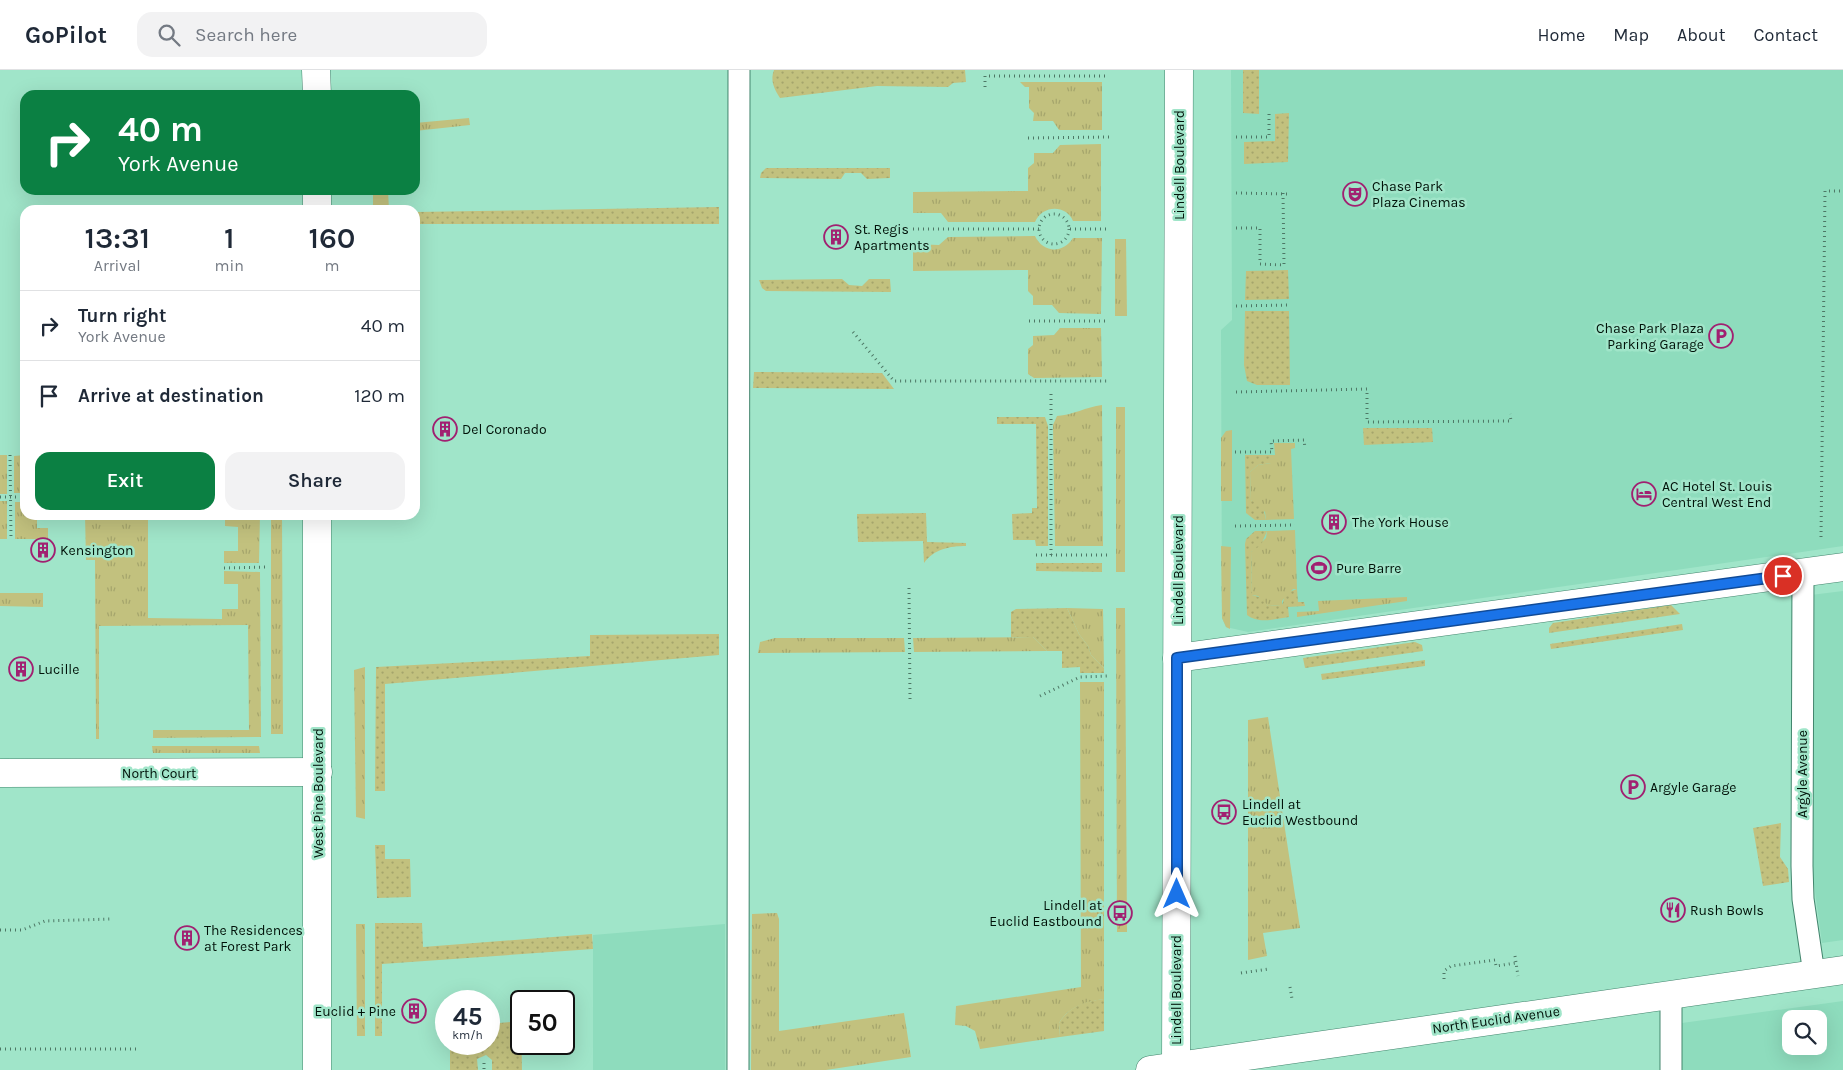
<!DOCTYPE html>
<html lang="en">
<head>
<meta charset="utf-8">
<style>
  :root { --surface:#fff; --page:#f2f2f3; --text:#1f2937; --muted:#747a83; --line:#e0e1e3; --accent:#0b8043 }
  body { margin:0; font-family:Karla,sans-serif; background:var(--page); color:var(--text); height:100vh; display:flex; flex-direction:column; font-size:19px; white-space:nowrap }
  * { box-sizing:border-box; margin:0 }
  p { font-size:16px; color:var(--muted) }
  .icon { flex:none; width:28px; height:28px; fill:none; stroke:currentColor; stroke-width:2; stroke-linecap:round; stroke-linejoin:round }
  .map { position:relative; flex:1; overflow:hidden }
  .side { position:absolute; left:20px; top:135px; width:400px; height:315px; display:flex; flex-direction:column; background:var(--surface); border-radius:15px; box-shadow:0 5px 20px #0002 }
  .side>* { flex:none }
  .hud { position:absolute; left:20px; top:20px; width:400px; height:105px; border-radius:15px; box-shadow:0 5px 20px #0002; background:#0b8043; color:#fff; overflow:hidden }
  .buttons { position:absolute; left:1782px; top:940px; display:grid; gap:10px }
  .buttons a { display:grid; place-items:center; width:45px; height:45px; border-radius:10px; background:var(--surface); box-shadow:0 5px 20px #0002; font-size:25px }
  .speed { position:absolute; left:435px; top:920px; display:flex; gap:10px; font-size:25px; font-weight:700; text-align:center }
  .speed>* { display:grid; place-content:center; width:65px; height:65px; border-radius:50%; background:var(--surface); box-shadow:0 5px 20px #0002; line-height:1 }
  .speed small { font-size:12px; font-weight:400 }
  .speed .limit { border:2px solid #111; border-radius:8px; background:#fff; color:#111 }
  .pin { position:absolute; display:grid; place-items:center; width:42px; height:42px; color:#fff; margin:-21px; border:2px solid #fff; border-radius:50%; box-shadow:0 1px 5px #0007 }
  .me { position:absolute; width:55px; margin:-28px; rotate:0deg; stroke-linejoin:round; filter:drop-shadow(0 0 4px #0008) }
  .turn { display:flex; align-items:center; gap:18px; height:105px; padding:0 15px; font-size:22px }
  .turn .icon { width:65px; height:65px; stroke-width:2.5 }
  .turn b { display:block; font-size:35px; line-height:42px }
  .eta { display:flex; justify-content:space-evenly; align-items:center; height:85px; text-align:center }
  .eta b { font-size:30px; font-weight:600; line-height:35px }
  .cta { display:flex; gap:10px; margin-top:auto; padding:10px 15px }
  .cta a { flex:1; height:58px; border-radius:15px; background:var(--accent); color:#fff; font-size:20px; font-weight:600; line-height:58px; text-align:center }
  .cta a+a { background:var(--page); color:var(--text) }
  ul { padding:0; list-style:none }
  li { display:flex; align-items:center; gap:15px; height:70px; padding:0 15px; border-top:1px solid var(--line) }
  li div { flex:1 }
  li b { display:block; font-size:19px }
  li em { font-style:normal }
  header { display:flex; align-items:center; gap:30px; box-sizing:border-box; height:70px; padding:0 25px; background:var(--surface); border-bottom:1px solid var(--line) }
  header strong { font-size:24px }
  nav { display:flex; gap:28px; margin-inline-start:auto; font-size:18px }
  .search { width:350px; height:45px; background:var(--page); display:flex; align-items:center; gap:12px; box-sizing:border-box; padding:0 18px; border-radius:15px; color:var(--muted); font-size:19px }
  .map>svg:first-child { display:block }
  .built { fill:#8edcbd; fill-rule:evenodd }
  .grass { fill:url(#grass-tufts) }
  .garden { fill:url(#garden-dots) }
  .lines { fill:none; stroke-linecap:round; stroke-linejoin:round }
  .lane-casing { stroke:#42856d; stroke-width:23 }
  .street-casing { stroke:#42856d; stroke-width:29 }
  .secondary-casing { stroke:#42856d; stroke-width:29 }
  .path { stroke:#4d7765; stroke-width:3; stroke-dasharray:1 4; stroke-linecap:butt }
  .lane { stroke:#fff; stroke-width:21 }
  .street { stroke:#fff; stroke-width:28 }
  .secondary { stroke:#fff; stroke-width:28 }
  .route-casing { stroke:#114b97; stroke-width:12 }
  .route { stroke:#1a73e8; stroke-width:9 }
  .labels { text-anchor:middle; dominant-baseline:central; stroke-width:5; stroke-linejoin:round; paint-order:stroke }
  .street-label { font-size:14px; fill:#001209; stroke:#a0e5c9 }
  .poi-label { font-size:14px; fill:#001209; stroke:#a0e5c9; text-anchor:start }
</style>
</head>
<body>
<header>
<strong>GoPilot</strong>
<div class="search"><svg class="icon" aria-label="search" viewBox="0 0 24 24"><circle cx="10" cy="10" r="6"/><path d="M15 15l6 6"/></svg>Search here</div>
<nav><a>Home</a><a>Map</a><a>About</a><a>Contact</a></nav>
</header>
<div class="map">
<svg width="1843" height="1000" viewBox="0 0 1843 1000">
  <defs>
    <pattern id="grass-tufts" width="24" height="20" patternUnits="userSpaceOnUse" patternTransform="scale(1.25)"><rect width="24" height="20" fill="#c2c17e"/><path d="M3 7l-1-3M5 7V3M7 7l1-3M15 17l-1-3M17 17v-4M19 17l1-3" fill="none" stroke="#a5a56c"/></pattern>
    <pattern id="garden-dots" width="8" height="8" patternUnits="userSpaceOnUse" patternTransform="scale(1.25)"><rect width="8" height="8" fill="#c2c17e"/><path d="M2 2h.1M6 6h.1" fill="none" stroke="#a5a56c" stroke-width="1.8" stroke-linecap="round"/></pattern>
  </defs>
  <rect width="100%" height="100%" fill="#a0e5c9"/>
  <g class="built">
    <polygon points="1231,0 1843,0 1843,476 1248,562 1226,557 1222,548 1221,260 1232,250"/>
    <polygon points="1843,521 1843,870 1822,873 1809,778 1811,525"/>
    <polygon points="725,854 725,1000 593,1000 593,865"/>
    <path d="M1843 931V1000H1682V953ZM1791 949H1819V976H1791Z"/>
  </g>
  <g class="grass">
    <polygon points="1020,12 1102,12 1102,60 1059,60 1053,51 1033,51 1034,43 1029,38 1029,17 1025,17"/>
    <polygon points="469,48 470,55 415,61 415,53"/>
    <path d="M1101 74V151H1073C1066 134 1042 135 1035 152H948L941 143H913V122L1028 121V98L1034 93V83H1053L1060 75Z"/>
    <polygon points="373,120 388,120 389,140 373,140"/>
    <path d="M1035 166C1043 183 1063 184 1073 168H1102L1101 244 1059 243 1052 235H1033V226L1028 221V200L913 201V174L939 175 948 167Z"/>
    <polygon points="1115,169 1126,169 1127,246 1115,246"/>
    <polygon points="1060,258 1101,258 1102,307 1034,308 1028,304 1028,279 1033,275 1033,266 1054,265"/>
    <path d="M1102 335 1103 476H1055L1053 355 1057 346C1073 345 1086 337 1102 335Z"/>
    <rect x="1116" y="337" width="9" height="165"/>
    <polygon points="1232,360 1232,431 1221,431 1221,368 1226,361"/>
    <polygon points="1274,373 1295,373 1295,378 1291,379 1294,449 1266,450 1265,442 1251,430 1250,402 1258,395 1271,393 1271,385 1275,385"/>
    <rect x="0" y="385" width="7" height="39"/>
    <polygon points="25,385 25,423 14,423 14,386"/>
    <rect x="0" y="431" width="7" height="38"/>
    <polygon points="15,432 25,432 25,445 37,445 37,458 48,458 48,469 15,469"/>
    <polygon points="85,445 148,445 148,548 222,549 222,539 238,539 238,514 224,514 224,501 260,502 261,667 153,668 153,660 249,660 248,555 99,556 99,669 96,669 95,490 86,490"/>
    <polygon points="181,445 260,445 259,493 224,493 224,481 238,481 238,457 225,456 225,445"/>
    <polygon points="271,445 282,445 283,664 271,664"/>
    <polygon points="1295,460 1297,519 1293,519 1282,531 1282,535 1268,536 1258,526 1252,525 1251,482 1266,468 1267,461"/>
    <polygon points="1221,476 1231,477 1230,559 1226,557 1222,548"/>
    <polygon points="0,523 43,523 43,537 0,536"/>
    <polygon points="1407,527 1407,531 1297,547 1297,542 1319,541 1318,531"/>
    <polygon points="1067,538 1103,539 1104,598 1091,585 1088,576 1079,564"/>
    <polygon points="1116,538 1125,538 1127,862 1117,862"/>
    <polygon points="1033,567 1047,581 914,582 913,568"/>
    <polygon points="775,568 904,568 905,582 758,583 760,572"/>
    <polygon points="365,597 365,749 356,747 354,600"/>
    <path d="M1080 612H1104V929C1086 932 1069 936 1059 953L1060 967 980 979 975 961 966 956 955 955 956 936 1081 917Z"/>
    <polygon points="1268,647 1300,858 1263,863 1267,886 1248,890 1248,650"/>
    <polygon points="152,676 259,676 260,683 153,683"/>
    <polygon points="777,843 779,849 779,961 904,943 911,987 826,1000 751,1000 752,844"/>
    <polygon points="356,854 365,854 365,966 357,966"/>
  </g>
  <g class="garden">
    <path d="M774 0H965L966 12 953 13 948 17 877 16 780 28C774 19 770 10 774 0Z"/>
    <polygon points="1243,0 1259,0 1259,44 1243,43"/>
    <polygon points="1289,43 1288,92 1244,94 1244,72 1275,71 1275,44"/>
    <polygon points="766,98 890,98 890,108 867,109 861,103 845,103 841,109 760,108 761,103"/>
    <polygon points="719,137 719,154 415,154 415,142"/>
    <polygon points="1288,200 1289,229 1245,230 1246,201"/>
    <polygon points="842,209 849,215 862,216 869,209 890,209 891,222 766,221 762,218 759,210"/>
    <polygon points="1245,241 1289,241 1290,315 1257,315 1247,311 1244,295"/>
    <polygon points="754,302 882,303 894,319 753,318"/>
    <polygon points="997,347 1045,347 1048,356 1048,476 1036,476 1035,470 1013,470 1012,444 1032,443 1032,438 1037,438 1036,354 997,354"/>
    <polygon points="1363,358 1432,358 1433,372 1364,375"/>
    <polygon points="1245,385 1271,385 1271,393 1258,395 1250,402 1251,430 1263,437 1266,450 1255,450 1246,443"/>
    <path d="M926 443 927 472 966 473V476C950 476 934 479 924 493L923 471 858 472 857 444Z"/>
    <path d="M1255 461H1267L1261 475 1251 482 1252 525 1262 528 1268 536 1282 535 1286 523 1297 519 1298 532H1304L1305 536 1288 537 1289 547C1275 549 1258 554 1247 545L1245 474 1246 469Z"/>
    <polygon points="1036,493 1102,493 1102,502 1036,501"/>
    <polygon points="1671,535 1680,544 1549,563 1549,558 1553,553"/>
    <polygon points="1067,538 1079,564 1088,576 1091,585 1104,598 1104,603 1080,603 1080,597 1062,598 1062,581 1047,581 1033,567 1011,567 1011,542 1016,539"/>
    <polygon points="1682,554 1683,560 1551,579 1550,574"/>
    <polygon points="719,564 719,585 385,614 385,721 375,721 376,597 590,586 590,565"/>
    <polygon points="1415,572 1422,575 1423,581 1305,598 1303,588"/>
    <polygon points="1425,590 1425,596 1322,610 1321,604"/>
    <polygon points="1781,753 1780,787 1788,799 1789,812 1763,816 1753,758"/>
    <polygon points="375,775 385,775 385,789 410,789 411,827 377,828"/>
    <polygon points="375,853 422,853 423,877 592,864 593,879 382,894 382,966 375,966"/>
    <path d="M1104 929V961L1060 967 1059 953C1069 936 1086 931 1104 929Z"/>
    <polygon points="521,951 522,1000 492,1000 492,990 486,985 477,989 478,1000 450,1000 450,974 489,974 489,954"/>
  </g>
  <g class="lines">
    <g class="lane-casing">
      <g id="lane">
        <polyline points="1803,503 1802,796 1803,829 1814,904"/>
        <polyline points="1671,925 1671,1000"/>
        <polyline points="738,1000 739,0"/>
      </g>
    </g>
    <g class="street-casing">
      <g id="street">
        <polyline points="316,0 317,25"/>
        <polyline points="317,120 317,140"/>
        <polyline points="1177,588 1843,497"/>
        <polyline points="0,703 318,702"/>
        <polyline points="317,1000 317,445"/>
        <polyline points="1150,1000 1843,900"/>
      </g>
    </g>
    <g class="secondary-casing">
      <polyline id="secondary" points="1176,1000 1179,0"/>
    </g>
    <g class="path">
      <polyline points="985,17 985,6 1109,6"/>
      <polyline points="1236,67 1269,67 1269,44"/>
      <polyline points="1028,68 1109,67"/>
      <polyline points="1236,123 1288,124"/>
      <circle cx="1054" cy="159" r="15"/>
      <polyline points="1236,158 1260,158 1260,194 1284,195 1283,123"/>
      <polyline points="913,159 1039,159"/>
      <polyline points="1070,159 1109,159"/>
      <polyline points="1236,236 1289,235"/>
      <polyline points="1029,251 1109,251"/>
      <polyline points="853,262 894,311 1108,311"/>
      <polyline points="1236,322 1367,319 1367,352 1511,351 1510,344"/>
      <polyline points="1051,324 1051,485"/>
      <polyline points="1235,382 1272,382 1271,371 1304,370 1305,378"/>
      <polyline points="10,385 11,469"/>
      <polyline points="0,427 25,427"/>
      <polyline points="1235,456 1295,455"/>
      <polyline points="1821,467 1825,121 1843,121"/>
      <polyline points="1036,485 1109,485"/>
      <polyline points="224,498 267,497"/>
      <polyline points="909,518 910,629"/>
      <polyline points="1040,626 1080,607 1109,606"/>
      <polyline points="0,860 22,860 45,851 111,849"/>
      <polyline points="1515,886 1518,906"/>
      <polyline points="1241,903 1269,899"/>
      <polyline points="1444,909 1444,901 1451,896 1495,890 1496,896 1516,893"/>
      <polyline points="1290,917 1292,929"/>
      <polyline points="0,979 139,979"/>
      <polyline points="484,993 484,1000"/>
    </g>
    <use href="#lane" class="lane"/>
    <use href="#street" class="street"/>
    <use href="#secondary" class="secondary"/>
  </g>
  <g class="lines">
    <g class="route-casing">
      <polyline id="route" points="1177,824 1177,588 1783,506"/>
    </g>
    <use href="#route" class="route"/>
  </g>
  <defs>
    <g id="theatre-ring" transform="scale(1.25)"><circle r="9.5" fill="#a0e5c9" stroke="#a12071" stroke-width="1.5"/><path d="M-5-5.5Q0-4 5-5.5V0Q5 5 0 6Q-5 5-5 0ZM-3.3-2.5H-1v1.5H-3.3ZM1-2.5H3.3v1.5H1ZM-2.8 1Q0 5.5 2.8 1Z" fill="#a12071"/></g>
    <g id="building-ring" transform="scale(1.25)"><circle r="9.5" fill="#a0e5c9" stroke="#a12071" stroke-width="1.5"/><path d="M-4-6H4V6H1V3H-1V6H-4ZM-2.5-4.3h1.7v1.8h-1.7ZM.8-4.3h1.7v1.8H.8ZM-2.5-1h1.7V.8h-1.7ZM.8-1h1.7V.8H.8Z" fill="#a12071"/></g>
    <g id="parking-ring" transform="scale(1.25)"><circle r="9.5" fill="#a0e5c9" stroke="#a12071" stroke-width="1.5"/><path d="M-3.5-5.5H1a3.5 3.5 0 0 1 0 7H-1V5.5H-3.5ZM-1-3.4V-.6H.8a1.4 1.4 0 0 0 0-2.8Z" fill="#a12071"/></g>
    <g id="hotel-ring" transform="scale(1.25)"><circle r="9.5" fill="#a0e5c9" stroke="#a12071" stroke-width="1.5"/><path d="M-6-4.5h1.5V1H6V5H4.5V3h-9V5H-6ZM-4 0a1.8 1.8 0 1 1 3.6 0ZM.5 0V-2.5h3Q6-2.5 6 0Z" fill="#a12071"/></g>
    <g id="stadium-ring" transform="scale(1.25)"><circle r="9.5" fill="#a0e5c9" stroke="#a12071" stroke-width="1.5"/><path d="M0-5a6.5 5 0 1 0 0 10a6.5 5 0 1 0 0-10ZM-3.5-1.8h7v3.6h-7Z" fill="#a12071"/></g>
    <g id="bus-ring" transform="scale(1.25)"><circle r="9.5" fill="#a0e5c9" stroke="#a12071" stroke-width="1.5"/><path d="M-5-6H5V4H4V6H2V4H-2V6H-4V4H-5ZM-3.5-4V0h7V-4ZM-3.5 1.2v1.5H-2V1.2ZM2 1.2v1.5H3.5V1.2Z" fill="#a12071"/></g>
    <g id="restaurant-ring" transform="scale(1.25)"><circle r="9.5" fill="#a0e5c9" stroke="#a12071" stroke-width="1.5"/><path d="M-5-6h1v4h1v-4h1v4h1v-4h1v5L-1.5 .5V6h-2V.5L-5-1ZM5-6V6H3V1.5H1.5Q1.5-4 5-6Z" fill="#a12071"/></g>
  </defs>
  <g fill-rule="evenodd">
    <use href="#theatre-ring" x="1355" y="124"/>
    <use href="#building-ring" x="836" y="167"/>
    <use href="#parking-ring" x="1721" y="266"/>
    <use href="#building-ring" x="445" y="359"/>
    <use href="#hotel-ring" x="1644" y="424"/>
    <use href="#building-ring" x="1334" y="452"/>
    <use href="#building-ring" x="43" y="480"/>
    <use href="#stadium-ring" x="1319" y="498"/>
    <use href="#building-ring" x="21" y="599"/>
    <use href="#parking-ring" x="1633" y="717"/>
    <use href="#bus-ring" x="1224" y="742"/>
    <use href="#restaurant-ring" x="1673" y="840"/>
    <use href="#bus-ring" x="1120" y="843"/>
    <use href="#building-ring" x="187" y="868"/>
    <use href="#building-ring" x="414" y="941"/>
  </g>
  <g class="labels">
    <g class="street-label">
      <text transform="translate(1179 95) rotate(-90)">Lindell Boulevard</text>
      <text transform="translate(1178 500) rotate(-90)">Lindell Boulevard</text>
      <text x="159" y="703">North Court</text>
      <text transform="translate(1802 704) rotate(-90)">Argyle Avenue</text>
      <text transform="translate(318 723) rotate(-90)">West Pine Boulevard</text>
      <text transform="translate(1176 920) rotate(-90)">Lindell Boulevard</text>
      <text transform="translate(1496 950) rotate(-8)">North Euclid Avenue</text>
    </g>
    <g class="poi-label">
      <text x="1372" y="116">Chase Park<tspan x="1372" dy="16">Plaza Cinemas</tspan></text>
      <text x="854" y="159">St. Regis<tspan x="854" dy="16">Apartments</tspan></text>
      <text x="1704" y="258" text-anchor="end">Chase Park Plaza<tspan x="1704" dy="16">Parking Garage</tspan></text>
      <text x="462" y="359">Del Coronado</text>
      <text x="1662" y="416">AC Hotel St. Louis<tspan x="1662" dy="16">Central West End</tspan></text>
      <text x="1352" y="452">The York House</text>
      <text x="60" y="480">Kensington</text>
      <text x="1336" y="498">Pure Barre</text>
      <text x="38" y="599">Lucille</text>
      <text x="1650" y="717">Argyle Garage</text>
      <text x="1242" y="734">Lindell at<tspan x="1242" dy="16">Euclid Westbound</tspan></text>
      <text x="1102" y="835" text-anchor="end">Lindell at<tspan x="1102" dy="16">Euclid Eastbound</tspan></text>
      <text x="1690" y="840">Rush Bowls</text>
      <text x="204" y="860">The Residences<tspan x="204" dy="16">at Forest Park</tspan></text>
      <text x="396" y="941" text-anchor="end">Euclid + Pine</text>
    </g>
  </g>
</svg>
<div class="buttons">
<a><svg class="icon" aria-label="search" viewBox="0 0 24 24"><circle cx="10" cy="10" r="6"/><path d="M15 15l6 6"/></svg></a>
</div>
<div class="speed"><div>45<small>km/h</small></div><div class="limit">50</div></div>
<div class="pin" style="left:1783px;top:506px;background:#d93025"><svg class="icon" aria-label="arrive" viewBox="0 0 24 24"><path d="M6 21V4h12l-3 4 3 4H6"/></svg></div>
<svg class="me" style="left:1177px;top:824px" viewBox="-20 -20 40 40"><path d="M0-17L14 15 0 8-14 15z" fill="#1a73e8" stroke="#fff" stroke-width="4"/></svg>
<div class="hud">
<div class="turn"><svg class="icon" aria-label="right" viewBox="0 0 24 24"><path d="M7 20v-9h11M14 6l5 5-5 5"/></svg><div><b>40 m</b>York Avenue</div></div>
</div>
<section class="side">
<div class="eta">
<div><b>13:31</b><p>Arrival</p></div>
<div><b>1</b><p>min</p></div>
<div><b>160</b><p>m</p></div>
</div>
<ul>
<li><svg class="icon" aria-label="right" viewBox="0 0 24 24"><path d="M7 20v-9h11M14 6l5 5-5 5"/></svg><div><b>Turn right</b><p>York Avenue</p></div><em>40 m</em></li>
<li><svg class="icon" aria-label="arrive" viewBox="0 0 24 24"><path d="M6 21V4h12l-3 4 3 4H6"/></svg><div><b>Arrive at destination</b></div><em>120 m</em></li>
</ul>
<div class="cta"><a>Exit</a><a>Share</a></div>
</section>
</div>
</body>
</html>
